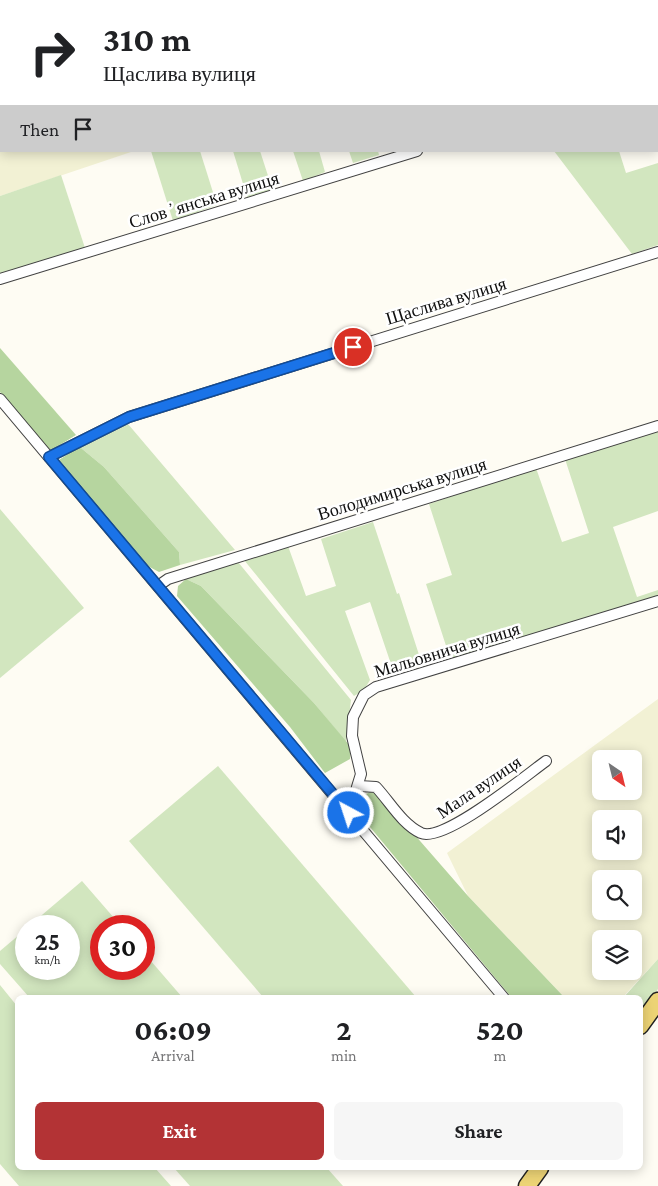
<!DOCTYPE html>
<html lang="en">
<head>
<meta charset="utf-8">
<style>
  :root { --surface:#fff; --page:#f6f6f6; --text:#202124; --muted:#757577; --accent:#b33335 }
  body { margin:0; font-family:"Crimson Pro",serif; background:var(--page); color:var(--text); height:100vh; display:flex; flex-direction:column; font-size:19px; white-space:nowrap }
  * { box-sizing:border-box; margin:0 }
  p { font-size:16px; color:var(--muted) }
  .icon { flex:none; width:28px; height:28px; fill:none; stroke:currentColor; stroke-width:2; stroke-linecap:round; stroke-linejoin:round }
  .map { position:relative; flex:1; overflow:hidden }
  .drawer { position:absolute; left:15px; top:995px; width:628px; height:175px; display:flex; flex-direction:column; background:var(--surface); border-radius:8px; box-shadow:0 2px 12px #0003 }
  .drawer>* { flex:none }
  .top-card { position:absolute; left:0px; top:0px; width:659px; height:152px; box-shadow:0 2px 12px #0003; background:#fff; color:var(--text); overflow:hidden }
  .needle { width:32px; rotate:145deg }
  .controls { position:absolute; left:592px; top:750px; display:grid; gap:10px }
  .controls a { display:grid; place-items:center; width:50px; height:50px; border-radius:8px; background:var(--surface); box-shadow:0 2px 12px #0003; font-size:25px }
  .speed { position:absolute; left:15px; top:915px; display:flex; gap:10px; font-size:25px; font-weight:700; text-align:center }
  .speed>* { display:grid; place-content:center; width:65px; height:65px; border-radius:50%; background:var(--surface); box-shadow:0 2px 12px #0003; line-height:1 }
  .speed small { font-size:12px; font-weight:400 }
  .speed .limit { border:8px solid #d22; background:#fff; color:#111 }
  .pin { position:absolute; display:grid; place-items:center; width:42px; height:42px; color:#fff; margin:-21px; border:2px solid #fff; border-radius:50%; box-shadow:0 1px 5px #0007 }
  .me { position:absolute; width:55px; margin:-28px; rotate:320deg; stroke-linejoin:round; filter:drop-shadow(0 0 4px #0008) }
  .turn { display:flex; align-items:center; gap:18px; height:105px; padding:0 20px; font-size:22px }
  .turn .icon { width:65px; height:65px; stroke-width:2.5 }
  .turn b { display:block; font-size:35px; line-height:42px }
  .then { display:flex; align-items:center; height:48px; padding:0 20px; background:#0003; gap:10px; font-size:19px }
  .eta { display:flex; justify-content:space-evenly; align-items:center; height:85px; text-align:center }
  .eta b { font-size:30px; font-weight:700; line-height:35px }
  .action { display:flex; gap:10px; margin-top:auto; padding:10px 20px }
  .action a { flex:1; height:58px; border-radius:8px; background:var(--accent); color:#fff; font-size:20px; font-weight:700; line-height:58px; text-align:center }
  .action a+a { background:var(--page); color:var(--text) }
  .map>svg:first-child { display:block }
  .farmland { fill:#f2f1d4; fill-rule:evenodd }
  .green { fill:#d2e6bf }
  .forest { fill:#b6d59f }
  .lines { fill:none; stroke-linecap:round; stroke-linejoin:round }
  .street-casing { stroke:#424242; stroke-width:12 }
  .primary-casing { stroke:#202020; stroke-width:19 }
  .street { stroke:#fff; stroke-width:10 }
  .primary { stroke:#ecd375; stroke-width:16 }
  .route-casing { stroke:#114b97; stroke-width:12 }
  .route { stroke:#1a73e8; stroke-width:9 }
  .labels { text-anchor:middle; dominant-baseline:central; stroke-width:5; stroke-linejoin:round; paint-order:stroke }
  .street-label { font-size:18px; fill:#0f0f0f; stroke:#fff }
</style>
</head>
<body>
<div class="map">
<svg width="658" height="1186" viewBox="0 0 658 1186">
  <rect width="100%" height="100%" fill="#fefcf3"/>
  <g class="farmland">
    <polygon points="0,0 604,0 1,1 1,151 134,151 0,196"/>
    <path d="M658 699V959L623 997H564L468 896 447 853ZM601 759H634V791H601ZM601 819H634V851H601ZM601 879H634V911H601ZM601 939H634V971H601Z"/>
  </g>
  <g class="green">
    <polygon points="151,151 200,151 217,205 173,221"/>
    <polygon points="233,151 260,151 273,191 247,197"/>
    <polygon points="293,151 319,151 325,172 303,181"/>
    <polygon points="349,151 378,151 379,155 353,163"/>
    <polygon points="554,151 619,151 626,173 658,163 658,245 632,254"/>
    <polygon points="61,175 85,248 0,274 0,196"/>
    <polygon points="128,424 235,550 180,565 179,552 104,467 81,448 77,448 114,429"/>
    <polygon points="658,429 658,511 613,527 637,597 658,590 658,596 455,658 449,655 426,584 452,575 429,504 536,468 562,542 589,533 565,459"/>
    <polygon points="0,509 84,608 0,678"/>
    <polygon points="373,522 397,594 399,593 422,664 394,673 370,602 345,611 370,680 364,690 354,696 244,560 288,546 306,596 336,586 321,539"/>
    <polygon points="238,562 351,700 346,742 314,703 201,586 186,579"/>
    <polygon points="218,766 416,997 263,997 129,841"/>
    <polygon points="82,881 121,926 101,926 101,969 144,969 144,953 182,997 29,997 0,964 0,951 26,929 26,969 69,969 69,926 29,926"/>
    <polygon points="658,959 658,989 640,1015 640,998 623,998"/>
    <polygon points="0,985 17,1006 18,1168 155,1168 171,1186 19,1186 0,1164"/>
    <polygon points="174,1168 327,1168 343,1186 190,1186"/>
  </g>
  <g class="forest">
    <polygon points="0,348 76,435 50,451 0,392"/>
    <polygon points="77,448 81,448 104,467 179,552 180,565 159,572 144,564 59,460"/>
    <polygon points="186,579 201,586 314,703 351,747 350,759 325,773 290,727 177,596 178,586"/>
    <polygon points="370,792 380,795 468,896 564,997 511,997 365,821 358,809 359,798"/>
  </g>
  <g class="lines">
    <g class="street-casing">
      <g id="street">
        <polyline points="0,279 417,151"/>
        <polyline points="0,399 504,998"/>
        <polyline points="49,457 129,417 658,252"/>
        <polyline points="158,586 168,579 658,426"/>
        <path d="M359 786 376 787C390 802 402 824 421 833 444 843 525 776 546 761"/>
        <polyline points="349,813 361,774 352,736 353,717 364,695 376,687 658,601"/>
      </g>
    </g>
    <g class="primary-casing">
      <g id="primary">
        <polyline points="640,1026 658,1001"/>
        <polyline points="527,1186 540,1168"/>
      </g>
    </g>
    <use href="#street" class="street"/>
    <use href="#primary" class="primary"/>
  </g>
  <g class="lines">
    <g class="route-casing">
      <polyline id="route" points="349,813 49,457 129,417 353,347"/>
    </g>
    <use href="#route" class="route"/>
  </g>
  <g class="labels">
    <g class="street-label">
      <text transform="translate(204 200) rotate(-17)">Словʼянська вулиця</text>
      <text transform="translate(446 301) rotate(-17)">Щаслива вулиця</text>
      <text transform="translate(402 489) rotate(-17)">Володимирська вулиця</text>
      <text transform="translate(447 650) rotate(-17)">Мальовнича вулиця</text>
      <text transform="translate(479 787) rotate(-34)">Мала вулиця</text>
    </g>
  </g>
</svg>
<div class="controls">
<a><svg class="needle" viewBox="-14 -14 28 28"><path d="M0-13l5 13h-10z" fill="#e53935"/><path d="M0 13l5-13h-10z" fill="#757577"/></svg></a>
<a><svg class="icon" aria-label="sound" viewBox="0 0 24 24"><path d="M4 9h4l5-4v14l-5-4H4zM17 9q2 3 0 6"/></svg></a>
<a><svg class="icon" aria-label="search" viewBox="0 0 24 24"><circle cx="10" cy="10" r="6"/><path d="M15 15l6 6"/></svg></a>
<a><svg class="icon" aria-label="layers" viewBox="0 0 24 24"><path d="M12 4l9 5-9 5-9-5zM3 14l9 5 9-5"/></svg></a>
</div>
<div class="speed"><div>25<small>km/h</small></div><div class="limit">30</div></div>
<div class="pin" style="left:353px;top:347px;background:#d93025"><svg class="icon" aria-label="arrive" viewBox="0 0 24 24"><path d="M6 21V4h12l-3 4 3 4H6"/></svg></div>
<svg class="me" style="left:349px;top:813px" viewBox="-20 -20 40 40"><circle r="17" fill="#1a73e8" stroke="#fff" stroke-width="3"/><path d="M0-11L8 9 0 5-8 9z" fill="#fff"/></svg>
<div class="top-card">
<div class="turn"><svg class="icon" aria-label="right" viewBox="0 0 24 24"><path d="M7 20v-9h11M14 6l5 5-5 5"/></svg><div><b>310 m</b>Щаслива вулиця</div></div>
<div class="then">Then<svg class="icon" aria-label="arrive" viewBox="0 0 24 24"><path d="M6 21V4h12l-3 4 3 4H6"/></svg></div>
</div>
<section class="drawer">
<div class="eta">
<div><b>06:09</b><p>Arrival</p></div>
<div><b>2</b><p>min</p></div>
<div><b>520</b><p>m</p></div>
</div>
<div class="action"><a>Exit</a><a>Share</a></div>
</section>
</div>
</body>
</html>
